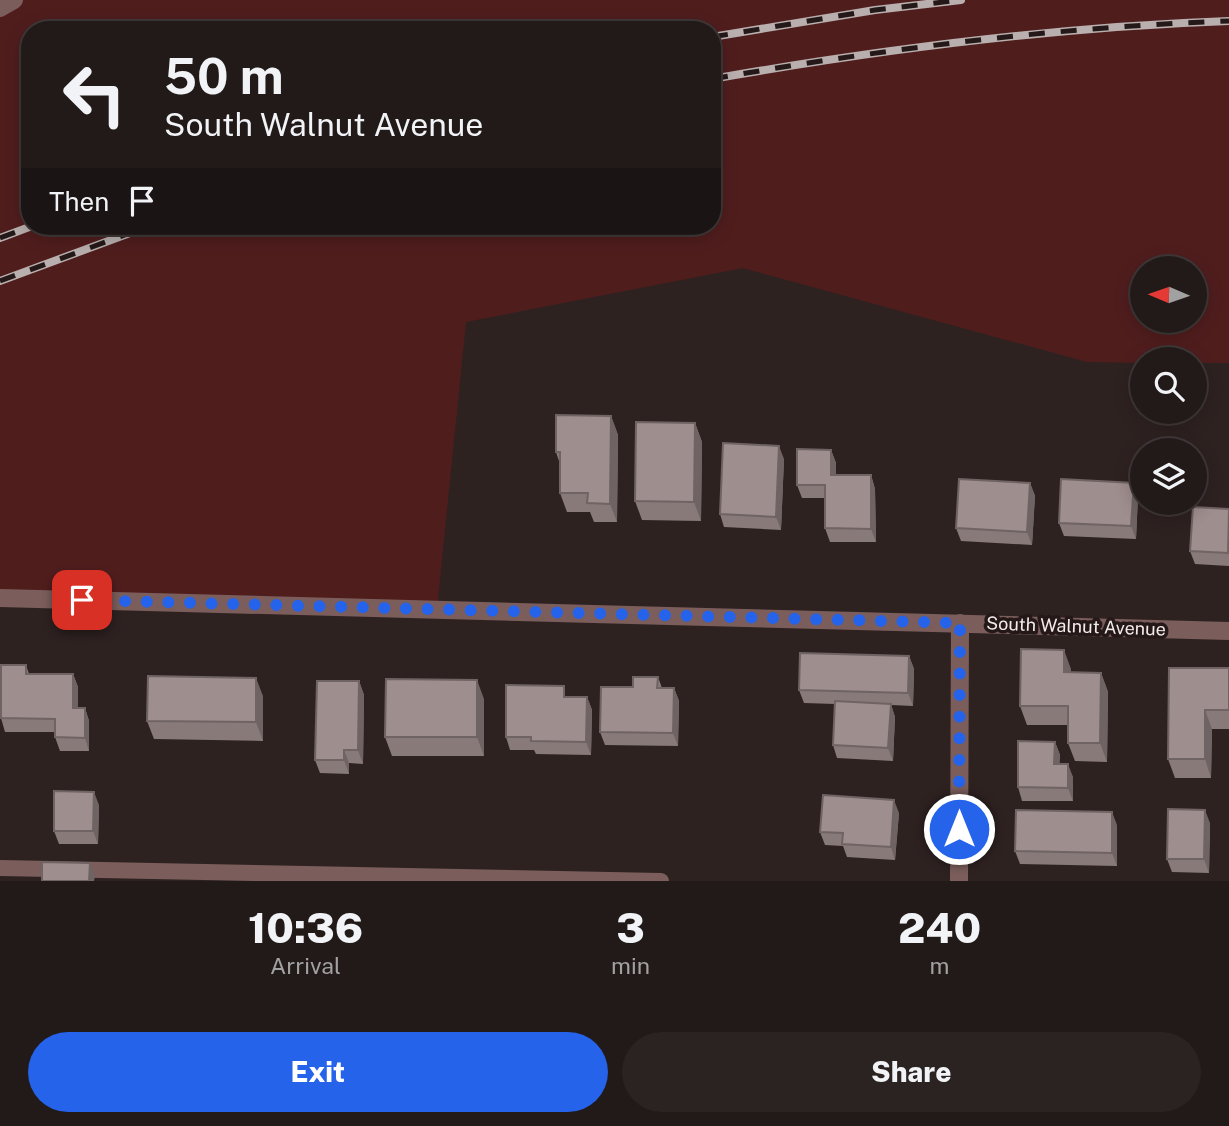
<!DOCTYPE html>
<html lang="en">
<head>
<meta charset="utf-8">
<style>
  :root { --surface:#221a19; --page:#2a2322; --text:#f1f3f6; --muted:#a2a1a2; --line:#3f3838; --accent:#2563eb }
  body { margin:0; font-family:"Public Sans",sans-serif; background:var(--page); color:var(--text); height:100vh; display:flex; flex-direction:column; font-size:26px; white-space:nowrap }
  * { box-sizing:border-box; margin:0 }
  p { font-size:23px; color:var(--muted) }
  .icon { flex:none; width:38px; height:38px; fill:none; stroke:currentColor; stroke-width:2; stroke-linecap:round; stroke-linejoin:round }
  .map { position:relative; height:881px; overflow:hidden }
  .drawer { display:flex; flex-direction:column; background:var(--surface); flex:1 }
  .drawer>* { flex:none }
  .top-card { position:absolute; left:21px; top:21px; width:700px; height:214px; border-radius:28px; box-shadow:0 4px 18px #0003,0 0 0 2px var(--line); background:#221a19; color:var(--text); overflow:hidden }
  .needle { width:46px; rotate:272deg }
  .buttons { position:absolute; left:1130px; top:256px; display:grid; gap:14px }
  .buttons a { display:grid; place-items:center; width:77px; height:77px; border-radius:50%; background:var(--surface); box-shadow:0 4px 18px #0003,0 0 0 2px var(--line); font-size:35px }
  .pin { position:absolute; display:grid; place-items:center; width:60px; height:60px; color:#fff; margin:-30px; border-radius:14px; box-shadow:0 4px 10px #0006 }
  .me { position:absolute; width:77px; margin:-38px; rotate:0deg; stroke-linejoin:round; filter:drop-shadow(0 0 5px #0008) }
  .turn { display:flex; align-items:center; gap:24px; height:147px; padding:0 28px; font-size:32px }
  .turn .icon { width:91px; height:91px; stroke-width:2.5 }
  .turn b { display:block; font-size:49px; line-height:60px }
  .then { display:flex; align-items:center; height:66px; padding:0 28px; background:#0003; gap:14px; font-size:26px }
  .eta { display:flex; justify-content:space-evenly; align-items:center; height:119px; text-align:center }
  .eta b { font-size:42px; font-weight:800; line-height:49px }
  .cta { display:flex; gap:14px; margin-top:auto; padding:14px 28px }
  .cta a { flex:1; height:80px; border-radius:42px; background:var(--accent); color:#fff; font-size:28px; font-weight:800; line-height:80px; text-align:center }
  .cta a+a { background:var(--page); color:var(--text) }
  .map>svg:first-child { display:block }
  .green { fill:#501d1d; fill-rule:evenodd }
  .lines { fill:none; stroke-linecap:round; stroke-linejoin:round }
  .lane { stroke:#7b5e5c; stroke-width:16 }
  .street { stroke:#7b5e5c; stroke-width:18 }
  .rail-casing { stroke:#b8afae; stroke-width:8 }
  .rail { stroke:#241918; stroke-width:5; stroke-dasharray:16; stroke-linecap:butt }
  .wall { fill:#887a79 }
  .shaded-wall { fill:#6f6363 }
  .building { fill:#9e8e8d; stroke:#6f6363; stroke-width:2 }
  .route { stroke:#2563eb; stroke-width:12; stroke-dasharray:0 21.6 }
  .labels { text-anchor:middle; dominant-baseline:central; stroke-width:7; stroke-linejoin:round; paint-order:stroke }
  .street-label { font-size:18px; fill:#f3ebea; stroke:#241918 }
</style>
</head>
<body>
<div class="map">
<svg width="1229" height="881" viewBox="0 0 1229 881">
  <rect width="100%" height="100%" fill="#2e2221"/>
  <path class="green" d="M14 0H1229V363H1195V359H1143V363L1087 362 743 268 466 322 437 609 0 598V8ZM30 30H712V226H30ZM1143 268H1195V320H1143Z"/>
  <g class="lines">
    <polyline class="lane" points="0,868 661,881"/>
    <g class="street">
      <polyline points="0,8 14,0"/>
      <polyline points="0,598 1229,631"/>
      <polyline points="959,881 960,623"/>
    </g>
    <g class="rail-casing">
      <g id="rail">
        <polyline points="712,37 875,10 961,0"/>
        <path d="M712 79C883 49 1056 27 1229 21"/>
        <polyline points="0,238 32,226"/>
        <polyline points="0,281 149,226"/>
      </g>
    </g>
    <use href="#rail" class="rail"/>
  </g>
  <g class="wall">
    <polygon points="611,416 618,435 617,522 594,522 590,512 567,512 560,493 560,464 556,452"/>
    <polygon points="695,423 702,442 701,521 642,520 635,501"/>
    <polygon points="831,450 836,463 836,475 871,475 875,489 876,542 830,542 825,528 825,498 802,498 797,485"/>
    <polygon points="784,459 781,530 724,527 720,514"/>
    <polygon points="1030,483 1035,496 1032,545 961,541 956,528"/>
    <polygon points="1134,483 1138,496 1136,539 1064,536 1059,523"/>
    <polygon points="1229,509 1229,566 1195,564 1190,551"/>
    <polygon points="909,656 914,669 913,706 891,705 895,717 893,761 837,758 833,745 835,704 804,703 799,690"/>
    <polygon points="26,665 29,674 73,674 78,687 78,708 85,708 89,721 89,751 60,751 55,737 55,732 5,732 1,718"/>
    <polygon points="1229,668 1229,729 1212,729 1211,778 1175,778 1168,759"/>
    <polygon points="1071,669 1071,672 1101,673 1108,692 1107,762 1075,761 1068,743 1068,725 1027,725 1020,706"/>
    <polygon points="658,677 662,688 674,688 679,701 678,746 605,745 600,732"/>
    <polygon points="359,681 364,695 363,764 349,763 349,774 320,773 315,760"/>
    <polygon points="263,696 263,741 154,739 147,721"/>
    <polygon points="568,697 587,697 592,710 591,755 536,754 534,750 510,750 506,737"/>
    <polygon points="484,699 484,756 392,756 385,737"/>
    <polygon points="1055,742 1060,755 1059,764 1073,777 1073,801 1022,801 1018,787"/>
    <polygon points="99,805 98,844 59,844 54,831"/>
    <polygon points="899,813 895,860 847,857 843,846 825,845 820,832"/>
    <polygon points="1210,823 1209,873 1172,872 1167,859"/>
    <polygon points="1117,825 1117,866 1020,864 1015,851"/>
  </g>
  <g class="shaded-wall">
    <polygon points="611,416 618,435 617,522 610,504"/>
    <polygon points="695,423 702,442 701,521 694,502"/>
    <polygon points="779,446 784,459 781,530 776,517"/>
    <polygon points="831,450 836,463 836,488 831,475"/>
    <polygon points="871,475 875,489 876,542 871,529"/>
    <polygon points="1030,483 1035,496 1032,545 1027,532"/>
    <polygon points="1134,483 1138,496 1136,539 1131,526"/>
    <polygon points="1064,650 1071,669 1070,691 1064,672"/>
    <polygon points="909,656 914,669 913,706 908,693"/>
    <polygon points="1101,673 1108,692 1107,762 1100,743"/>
    <polygon points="73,674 78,687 78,721 73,708"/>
    <polygon points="256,678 263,696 263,741 256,722"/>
    <polygon points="477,680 484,699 484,756 477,737"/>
    <polygon points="359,681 364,695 363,764 358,750"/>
    <polygon points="674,688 679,701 678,746 673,733"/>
    <polygon points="587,697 592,710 591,755 586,742"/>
    <polygon points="891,704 895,717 893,761 888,748"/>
    <polygon points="85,708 89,721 89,751 85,738"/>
    <polygon points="1205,710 1212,729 1211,778 1205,759"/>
    <polygon points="1055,742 1060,755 1059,777 1054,764"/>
    <polygon points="344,750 349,763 349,774 344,760"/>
    <polygon points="1068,764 1073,777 1073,801 1068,788"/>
    <polygon points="94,792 99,805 98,844 93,831"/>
    <polygon points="894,800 899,813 895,860 891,847"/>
    <polygon points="1205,810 1210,823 1209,873 1204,859"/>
    <polygon points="1112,812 1117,825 1117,866 1112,853"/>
    <polygon points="90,863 95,876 94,881 89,881"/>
  </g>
  <g class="building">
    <polygon points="556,415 611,416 610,504 587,503 588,493 560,493 560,452 556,452"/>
    <polygon points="636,422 695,423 694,502 635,501"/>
    <polygon points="723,443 779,446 776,517 720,514"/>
    <polygon points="797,449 831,450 831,475 871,475 871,529 825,528 825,485 797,485"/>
    <polygon points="959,479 1030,483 1027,532 956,528"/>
    <polygon points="1061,479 1134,483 1131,526 1059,523"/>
    <polygon points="1193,507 1229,509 1228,553 1190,551"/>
    <polygon points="1021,649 1064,650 1064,672 1101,673 1100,743 1068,743 1068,706 1020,706"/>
    <polygon points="800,653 909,656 908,693 799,690"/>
    <polygon points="1,665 26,665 26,674 73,674 73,708 85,708 85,738 55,737 55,719 1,718"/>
    <polygon points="1169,668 1229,668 1229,710 1205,710 1205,759 1168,759"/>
    <polygon points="148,676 256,678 256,722 147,721"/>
    <polygon points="633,677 658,677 657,688 674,688 673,733 600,732 601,687 633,687"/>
    <polygon points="386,679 477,680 477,737 385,737"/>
    <polygon points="317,681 359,681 358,750 344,750 344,760 315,760"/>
    <polygon points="506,685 564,686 564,697 587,697 586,742 531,741 531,737 506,737"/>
    <polygon points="835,701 891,704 888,748 833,745"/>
    <polygon points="1018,741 1055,742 1054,764 1068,764 1068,788 1018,787"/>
    <polygon points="54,791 94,792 93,831 54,831"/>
    <polygon points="823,795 894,800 891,847 842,844 843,833 820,832"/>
    <polygon points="1168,809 1205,810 1204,859 1167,859"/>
    <polygon points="1016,810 1112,812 1112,853 1015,851"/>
    <polygon points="42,862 90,863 89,881 42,881"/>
  </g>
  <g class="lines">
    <polyline class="route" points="82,600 960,623 959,829"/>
  </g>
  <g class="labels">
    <g class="street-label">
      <text transform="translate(1076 626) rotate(2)">South Walnut Avenue</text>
    </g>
  </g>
</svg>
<div class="buttons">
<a><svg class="needle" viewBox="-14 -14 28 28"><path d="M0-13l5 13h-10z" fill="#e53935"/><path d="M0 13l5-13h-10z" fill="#a2a1a2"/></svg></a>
<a><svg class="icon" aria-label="search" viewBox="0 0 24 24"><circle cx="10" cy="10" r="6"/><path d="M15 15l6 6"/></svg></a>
<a><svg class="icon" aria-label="layers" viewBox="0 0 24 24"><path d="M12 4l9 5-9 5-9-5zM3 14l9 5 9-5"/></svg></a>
</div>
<div class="pin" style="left:82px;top:600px;background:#d93025"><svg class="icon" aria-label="arrive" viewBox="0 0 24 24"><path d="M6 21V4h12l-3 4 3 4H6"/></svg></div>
<svg class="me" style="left:959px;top:829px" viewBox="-20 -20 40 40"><circle r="17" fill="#2563eb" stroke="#fff" stroke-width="3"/><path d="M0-11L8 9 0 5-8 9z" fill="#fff"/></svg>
<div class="top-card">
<div class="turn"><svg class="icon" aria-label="left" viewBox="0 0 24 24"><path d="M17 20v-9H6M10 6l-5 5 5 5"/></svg><div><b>50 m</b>South Walnut Avenue</div></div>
<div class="then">Then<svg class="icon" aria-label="arrive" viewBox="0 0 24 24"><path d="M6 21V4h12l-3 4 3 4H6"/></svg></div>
</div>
</div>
<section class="drawer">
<div class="eta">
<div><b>10:36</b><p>Arrival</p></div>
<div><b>3</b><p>min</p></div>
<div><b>240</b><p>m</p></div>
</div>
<div class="cta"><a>Exit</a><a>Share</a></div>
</section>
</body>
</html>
